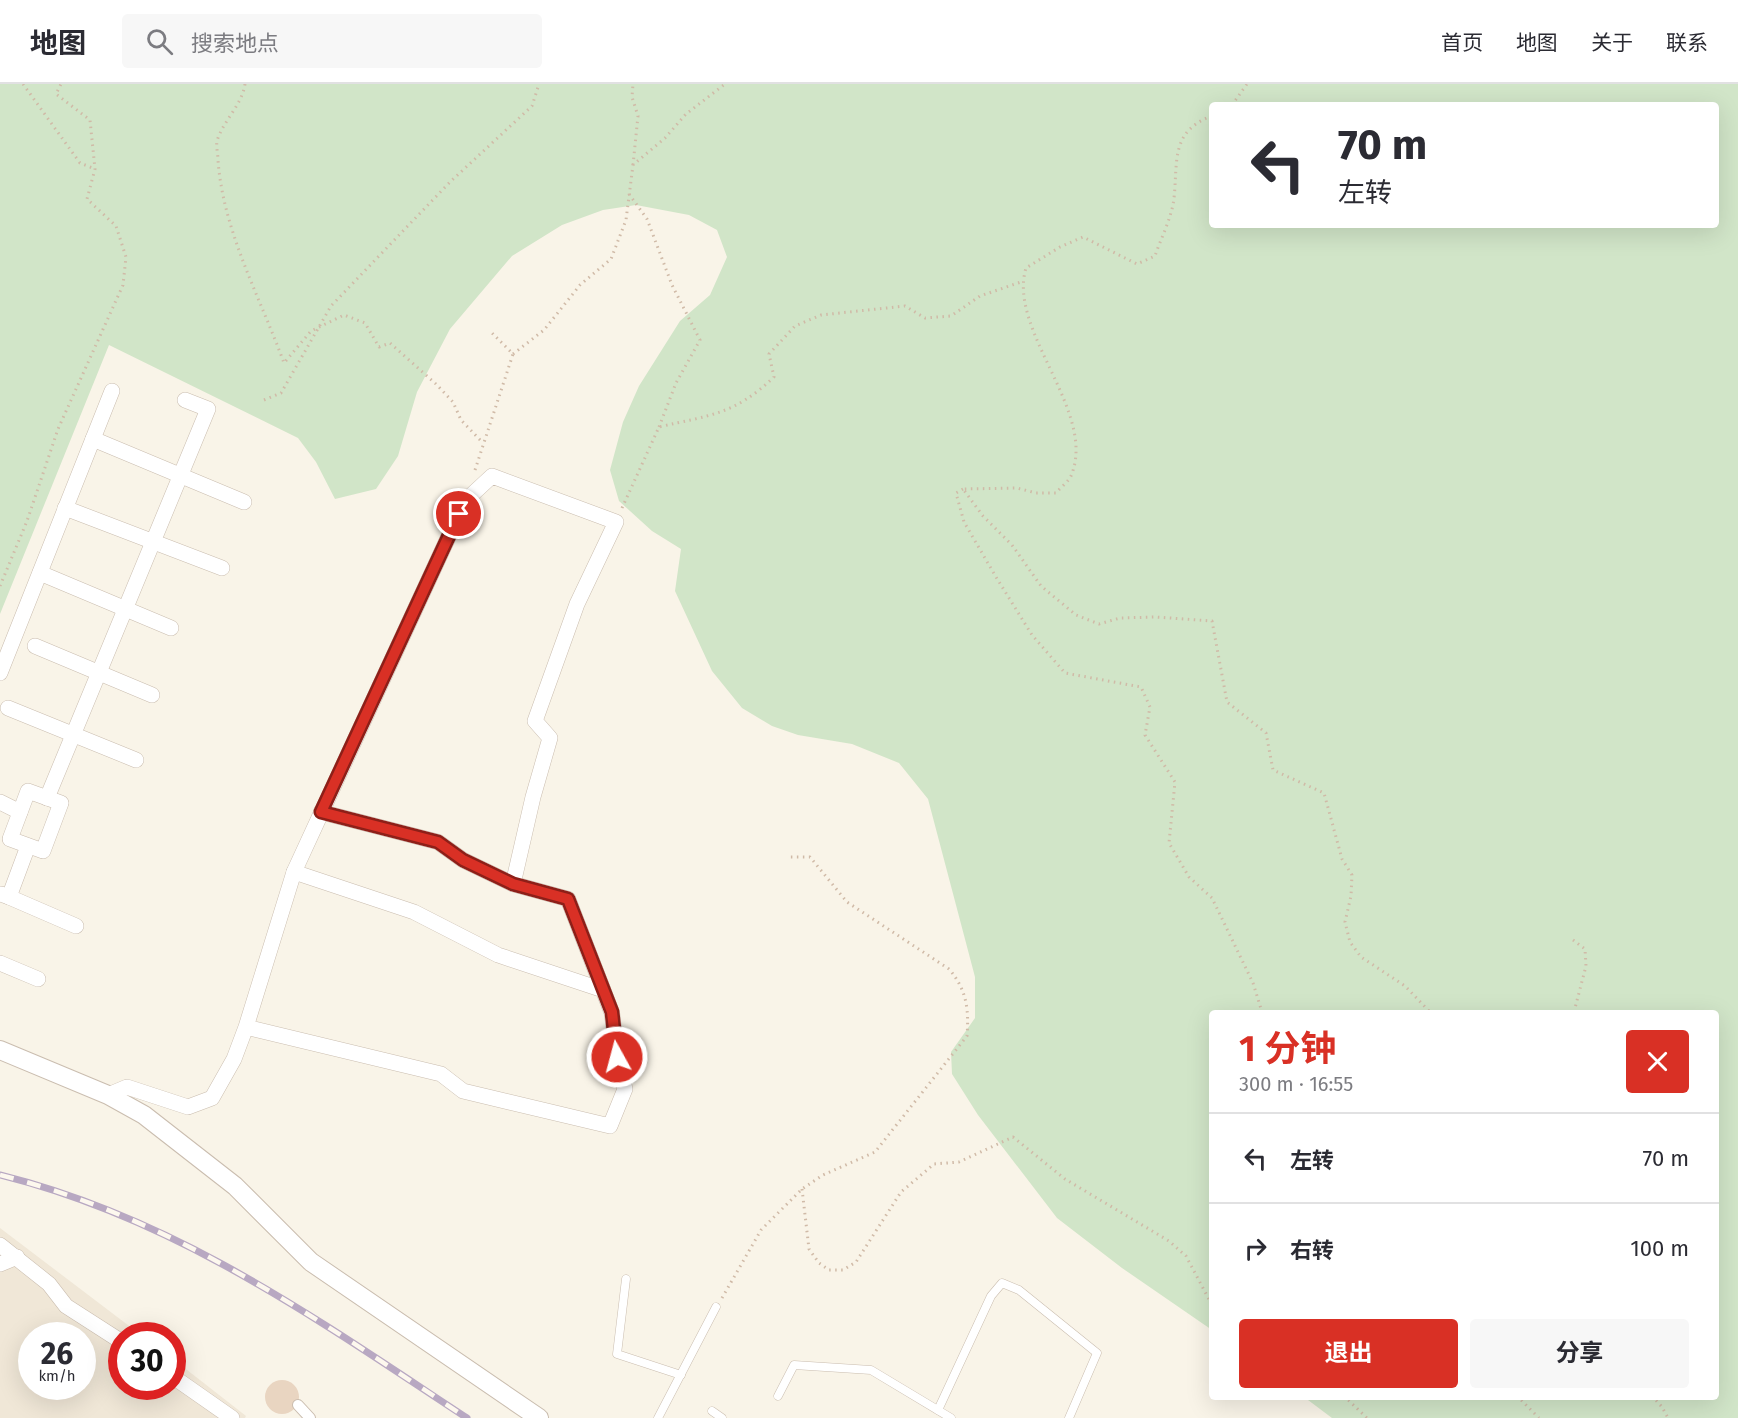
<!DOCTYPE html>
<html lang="zh">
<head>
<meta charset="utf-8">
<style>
  :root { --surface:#fff; --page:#f7f7f7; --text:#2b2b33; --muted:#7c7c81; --line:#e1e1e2; --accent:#d93025 }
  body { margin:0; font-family:"Fira Sans","Noto Sans SC",sans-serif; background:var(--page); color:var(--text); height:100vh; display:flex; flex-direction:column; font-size:22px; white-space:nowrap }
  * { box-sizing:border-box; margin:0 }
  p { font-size:20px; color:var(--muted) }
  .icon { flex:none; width:33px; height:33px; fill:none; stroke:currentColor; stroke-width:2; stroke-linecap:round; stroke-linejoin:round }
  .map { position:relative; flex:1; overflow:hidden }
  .sheet { position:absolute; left:1209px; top:926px; width:510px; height:390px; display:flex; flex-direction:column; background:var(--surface); border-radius:6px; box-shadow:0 6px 24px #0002 }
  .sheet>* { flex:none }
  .top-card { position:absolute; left:1209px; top:18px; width:510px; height:126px; border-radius:6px; box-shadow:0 6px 24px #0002; background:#fff; color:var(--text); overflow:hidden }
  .speed { position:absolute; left:18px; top:1238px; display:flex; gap:12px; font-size:30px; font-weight:700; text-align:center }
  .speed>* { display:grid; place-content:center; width:78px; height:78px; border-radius:50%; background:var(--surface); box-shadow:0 6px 24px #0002; line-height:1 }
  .speed small { font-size:15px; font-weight:400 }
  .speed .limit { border:9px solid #d22; background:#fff; color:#111 }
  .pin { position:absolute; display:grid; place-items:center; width:51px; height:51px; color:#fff; margin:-26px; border:3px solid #fff; border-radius:50%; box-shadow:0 2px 6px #0007 }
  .me { position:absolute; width:66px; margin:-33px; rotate:353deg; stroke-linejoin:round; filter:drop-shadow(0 0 4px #0008) }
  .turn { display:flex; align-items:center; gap:21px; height:126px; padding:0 30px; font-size:27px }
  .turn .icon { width:78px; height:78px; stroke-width:2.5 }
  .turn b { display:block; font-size:42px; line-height:51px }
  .round { display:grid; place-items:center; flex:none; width:63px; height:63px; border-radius:6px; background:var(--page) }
  .headline { display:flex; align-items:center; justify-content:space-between; height:102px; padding:0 30px }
  h1 { font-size:36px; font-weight:700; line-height:45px; color:var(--accent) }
  .action { display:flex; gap:12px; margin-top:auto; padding:12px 30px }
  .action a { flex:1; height:69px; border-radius:6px; background:var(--accent); color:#fff; font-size:24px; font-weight:700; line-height:69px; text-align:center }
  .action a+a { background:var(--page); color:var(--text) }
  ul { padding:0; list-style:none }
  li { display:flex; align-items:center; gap:18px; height:90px; padding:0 30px; border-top:2px solid var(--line) }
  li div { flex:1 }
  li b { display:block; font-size:22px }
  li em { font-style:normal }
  header { display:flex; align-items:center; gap:36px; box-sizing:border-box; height:84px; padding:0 30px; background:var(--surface); border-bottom:2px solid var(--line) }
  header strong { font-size:28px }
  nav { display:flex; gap:33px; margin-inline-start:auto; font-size:21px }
  .search { width:420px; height:54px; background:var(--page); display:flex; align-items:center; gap:15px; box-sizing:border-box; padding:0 21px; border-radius:6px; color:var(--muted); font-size:22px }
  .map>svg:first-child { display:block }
  .residential { fill:#f0e7d7; fill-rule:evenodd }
  .green { fill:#d1e5c8; fill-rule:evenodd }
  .building { fill:#e9d5c1 }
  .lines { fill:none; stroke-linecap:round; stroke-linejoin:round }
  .service-casing { stroke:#cabdaf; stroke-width:9 }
  .pedestrian-casing { stroke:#cabdaf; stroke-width:12 }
  .minor-casing { stroke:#cabdaf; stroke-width:16 }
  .tertiary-casing { stroke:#cabdaf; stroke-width:20 }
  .path { stroke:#d0baa7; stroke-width:3; stroke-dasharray:1.5 4.5; stroke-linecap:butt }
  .service { stroke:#fff; stroke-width:8 }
  .pedestrian { stroke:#fff; stroke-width:10 }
  .minor { stroke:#fff; stroke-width:15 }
  .tertiary { stroke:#fff; stroke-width:18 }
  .rail-casing { stroke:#b8a8c2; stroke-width:7 }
  .rail { stroke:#fdf8ee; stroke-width:4.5; stroke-dasharray:14; stroke-linecap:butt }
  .route-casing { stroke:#8d1f18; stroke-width:15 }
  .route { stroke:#d93025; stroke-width:10 }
</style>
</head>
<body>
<header>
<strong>地图</strong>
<div class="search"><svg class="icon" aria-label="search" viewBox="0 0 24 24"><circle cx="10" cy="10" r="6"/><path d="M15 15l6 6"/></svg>搜索地点</div>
<nav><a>首页</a><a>地图</a><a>关于</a><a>联系</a></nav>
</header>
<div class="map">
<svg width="1738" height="1334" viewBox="0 0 1738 1334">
  <rect width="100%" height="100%" fill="#f9f4e8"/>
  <path class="residential" d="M0 1144 141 1251H122V1302H172L173 1275 246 1332 245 1334H0ZM32 1251H82V1302H32Z"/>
  <path class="green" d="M0 0H1738V1334H1332L1304 1313 1716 1312V928H1212V1246L1122 1184 1057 1134 978 1031 952 990 951 968 975 934V893L928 715 899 679 852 660 798 651 772 642 742 624 712 587 675 507 681 465 652 447 619 417 610 386 623 338 639 302 680 237 710 211 727 173 717 146 689 131 636 121 603 126 562 141 512 172 450 245 417 308 398 372 376 405 335 415 316 378 298 354 109 261 0 530ZM1212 21H1716V141H1212Z"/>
  <circle class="building" cx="282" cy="1313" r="17"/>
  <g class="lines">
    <g class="service-casing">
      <g id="service">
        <polyline points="626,1195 617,1270 681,1291"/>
        <polyline points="778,1312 794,1281 871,1286 951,1334"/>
        <polyline points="938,1326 991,1212 1002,1199 1019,1206 1097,1269 1069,1334"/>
        <polyline points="712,1327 722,1334"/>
        <polyline points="658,1334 716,1223"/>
      </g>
    </g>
    <g class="pedestrian-casing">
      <polyline id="pedestrian" points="298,1321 310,1334"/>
    </g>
    <g class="minor-casing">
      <g id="minor">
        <polyline points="93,355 244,418"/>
        <polyline points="65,424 222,484"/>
        <polyline points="40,489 171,544"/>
        <polyline points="35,562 152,611"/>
        <polyline points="0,589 112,307"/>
        <polyline points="8,624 136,676"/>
        <polygon points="28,707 61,719 43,767 10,755"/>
        <polyline points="47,714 208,325 185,316"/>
        <polyline points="0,718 20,728"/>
        <polyline points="321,728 438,758 463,776 513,800"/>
        <polyline points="294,788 414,828 498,871 603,906"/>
        <polyline points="1,810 9,813 28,762"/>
        <polyline points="9,813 76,842"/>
        <polyline points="0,879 38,895"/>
        <polyline points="108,1011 127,1003 188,1023 212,1014 234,975 246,943 294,788 465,417 492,392 616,438 577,520 535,637 550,654 533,713 513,800 568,815 612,929 617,973 625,1005 610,1042 463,1007 441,990 246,943"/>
        <polyline points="0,1161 49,1200 66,1222 122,1258"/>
        <polyline points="0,1180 17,1173"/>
        <polyline points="172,1292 232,1334"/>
      </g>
    </g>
    <g class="tertiary-casing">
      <polyline id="tertiary" points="0,966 108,1011 144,1031 235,1102 311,1178 539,1334"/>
    </g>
    <g class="path">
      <polyline points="23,0 80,79 95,85"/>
      <path d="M245 0C242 21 223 37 217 57 216 63 218 70 218 76 223 147 260 213 284 279L311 247 344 231 365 239 379 263 390 259 436 300 453 318 461 336 483 359"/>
      <polyline points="1232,21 1247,0"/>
      <path d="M1212 32C1170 47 1178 78 1174 114 1172 133 1161 154 1155 172L1137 180 1083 153 1060 163 1026 184C1007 247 1098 328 1071 392 1068 398 1060 404 1056 409H1036L1017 404 963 405 983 432 1012 461 1041 502 1076 531 1099 540 1120 534 1156 533 1212 537 1227 618 1266 649 1273 686 1324 709 1342 775 1352 791 1351 812 1345 838 1350 858 1361 873 1405 902 1430 928"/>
      <polyline points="633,81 638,32 632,13 633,0"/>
      <polyline points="629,110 647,135 672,201 700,256 676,299 659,343"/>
      <polyline points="513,270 544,246 580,201 611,175 626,136 633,81 665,54 686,30 725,0"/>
      <polyline points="264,316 281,309 331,222 450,98 532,22 539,0"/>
      <polyline points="475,386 513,270 492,249"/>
      <polyline points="963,405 956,409 964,438 996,493 1032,551 1065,589 1141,603 1150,623 1145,651 1175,698 1169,759 1189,793 1212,814 1253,899 1262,928"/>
      <path d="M622 424 659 343C710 331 734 331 774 293L769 270 795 242 821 231 905 222 925 234 951 232 980 212 1021 198"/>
      <polyline points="0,502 27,437 58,345 123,201 126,173 116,142 87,115 95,85 90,36 56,10 61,0"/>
      <polyline points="1573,856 1585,865 1586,882 1574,928"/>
      <polyline points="802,1105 809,1165 819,1179 829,1186 843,1186 856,1178 901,1108 934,1080 959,1078 1013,1053 1065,1095 1169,1157 1186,1172 1212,1221"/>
      <path d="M722 1214 761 1146 802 1105 823 1091 875 1068 967 952C969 926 967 906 949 885L847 818 810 773H788"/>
      <polyline points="1344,1312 1367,1334"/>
      <polyline points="1517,1312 1539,1334"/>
      <polyline points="1652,1312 1662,1323 1668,1334"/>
    </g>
    <use href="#service" class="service"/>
    <use href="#pedestrian" class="pedestrian"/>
    <use href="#minor" class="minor"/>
    <use href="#tertiary" class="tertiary"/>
    <g class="rail-casing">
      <path id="rail" d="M0 1091C177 1135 318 1236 467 1334"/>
    </g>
    <use href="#rail" class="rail"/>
  </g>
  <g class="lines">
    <g class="route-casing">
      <polyline id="route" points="459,430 321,728 438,758 463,776 513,800 568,815 612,928 617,973"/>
    </g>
    <use href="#route" class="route"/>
  </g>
</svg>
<div class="speed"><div>26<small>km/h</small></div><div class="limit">30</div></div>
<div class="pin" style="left:459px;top:430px;background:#d93025"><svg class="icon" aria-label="arrive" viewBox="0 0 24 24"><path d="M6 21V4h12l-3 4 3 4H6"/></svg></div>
<svg class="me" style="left:617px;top:973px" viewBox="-20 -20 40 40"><circle r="17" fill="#d93025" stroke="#fff" stroke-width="3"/><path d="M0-11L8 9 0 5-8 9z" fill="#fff"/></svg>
<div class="top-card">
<div class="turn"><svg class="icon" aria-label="left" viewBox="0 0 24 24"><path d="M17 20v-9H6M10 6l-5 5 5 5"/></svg><div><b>70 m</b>左转</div></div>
</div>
<section class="sheet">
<div class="headline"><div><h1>1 分钟</h1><p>300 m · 16:55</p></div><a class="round" style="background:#d93025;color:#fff"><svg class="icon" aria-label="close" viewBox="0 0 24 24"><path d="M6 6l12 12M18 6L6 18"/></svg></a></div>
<ul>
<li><svg class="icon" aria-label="left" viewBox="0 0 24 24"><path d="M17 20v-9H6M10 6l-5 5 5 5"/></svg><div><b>左转</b></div><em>70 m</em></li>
<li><svg class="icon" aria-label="right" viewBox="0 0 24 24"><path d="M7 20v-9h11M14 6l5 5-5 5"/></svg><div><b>右转</b></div><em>100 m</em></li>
</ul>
<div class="action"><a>退出</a><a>分享</a></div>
</section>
</div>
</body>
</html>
